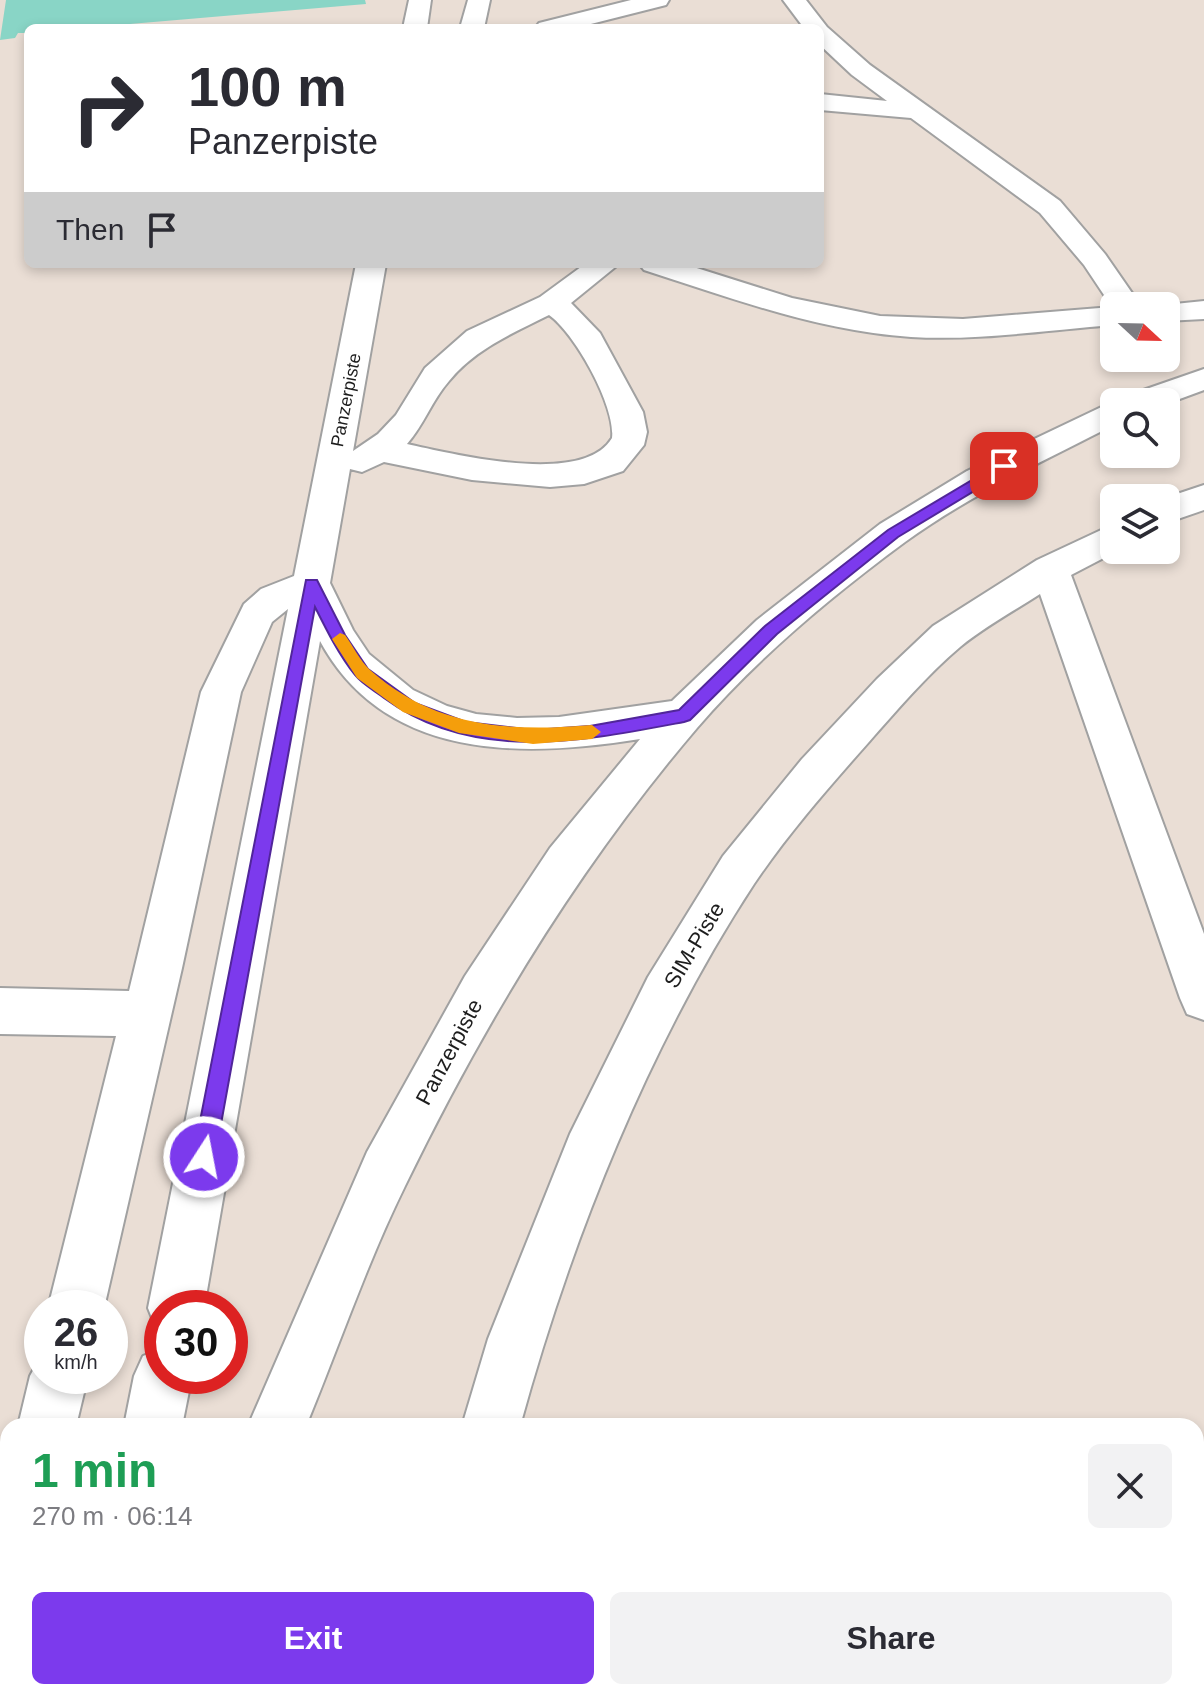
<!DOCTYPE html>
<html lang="en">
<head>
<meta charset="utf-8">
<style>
  :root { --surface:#fff; --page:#f2f2f3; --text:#2b2b33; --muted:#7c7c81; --accent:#7c3aed }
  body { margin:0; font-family:Arial,sans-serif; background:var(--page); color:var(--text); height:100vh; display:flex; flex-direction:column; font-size:30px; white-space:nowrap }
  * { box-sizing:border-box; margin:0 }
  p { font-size:26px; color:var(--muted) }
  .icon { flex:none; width:44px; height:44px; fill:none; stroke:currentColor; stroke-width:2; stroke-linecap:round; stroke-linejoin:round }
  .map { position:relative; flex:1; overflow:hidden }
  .drawer { position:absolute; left:0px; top:1418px; width:1204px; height:282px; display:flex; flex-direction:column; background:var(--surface); border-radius:24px 24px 0 0; box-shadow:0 4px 12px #0003 }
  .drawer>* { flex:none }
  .banner { position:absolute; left:24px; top:24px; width:800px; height:244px; border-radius:12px; box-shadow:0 4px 12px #0003; background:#fff; color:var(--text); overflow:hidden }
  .needle { width:52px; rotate:112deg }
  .controls { position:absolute; left:1100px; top:292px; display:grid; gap:16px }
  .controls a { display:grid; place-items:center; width:80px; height:80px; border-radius:12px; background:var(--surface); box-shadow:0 4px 12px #0003; font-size:40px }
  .speed { position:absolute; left:24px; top:1290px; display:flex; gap:16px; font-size:40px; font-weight:700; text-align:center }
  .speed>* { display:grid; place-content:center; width:104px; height:104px; border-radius:50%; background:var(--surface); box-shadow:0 4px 12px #0003; line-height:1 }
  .speed small { font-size:20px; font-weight:400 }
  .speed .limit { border:12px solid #d22; background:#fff; color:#111 }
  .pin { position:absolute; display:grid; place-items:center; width:68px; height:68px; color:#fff; margin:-34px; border-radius:16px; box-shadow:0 4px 12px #0006 }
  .me { position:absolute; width:88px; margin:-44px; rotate:11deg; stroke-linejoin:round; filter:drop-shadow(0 0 6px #0008) }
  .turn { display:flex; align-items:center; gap:28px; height:168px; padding:0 32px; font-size:36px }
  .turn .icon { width:104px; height:104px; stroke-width:2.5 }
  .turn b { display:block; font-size:56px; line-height:68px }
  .then { display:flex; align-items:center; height:76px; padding:0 32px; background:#0003; gap:16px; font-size:30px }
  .round { display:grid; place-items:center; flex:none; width:84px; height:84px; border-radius:12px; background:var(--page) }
  .head { display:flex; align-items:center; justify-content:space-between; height:136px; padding:0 32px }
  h1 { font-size:48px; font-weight:800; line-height:60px; color:#1e9e55 }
  .button { display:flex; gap:16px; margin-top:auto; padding:16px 32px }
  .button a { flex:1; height:92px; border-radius:12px; background:var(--accent); color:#fff; font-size:32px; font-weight:800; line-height:92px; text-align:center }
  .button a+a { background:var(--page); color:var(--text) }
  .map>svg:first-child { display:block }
  .military { fill:#eaded5; fill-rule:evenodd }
  .pitch { fill:#89d5c6 }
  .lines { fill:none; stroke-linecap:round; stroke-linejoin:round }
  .minor-casing { stroke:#a1a1a1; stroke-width:4 }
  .minor { fill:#fff; fill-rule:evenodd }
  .route { fill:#7c3aed; stroke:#51269a; stroke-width:2 }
  .slow { fill:#f59e0b }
  .labels { text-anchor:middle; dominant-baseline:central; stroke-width:6; stroke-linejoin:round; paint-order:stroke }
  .far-street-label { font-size:18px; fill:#1d1d1d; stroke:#fff }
  .street-label { font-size:22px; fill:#1d1d1d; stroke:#fff }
</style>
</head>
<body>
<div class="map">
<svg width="1204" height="1699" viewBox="0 0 1204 1699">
  <rect width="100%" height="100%" fill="#edece4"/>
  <path class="military" d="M0 0H1204V1699H0ZM28 28H820V264H28ZM1114 306H1166V358H1114ZM1114 402H1166V454H1114ZM1114 498H1166V550H1114ZM42 1308H110V1376H42ZM162 1308H230V1376H162ZM8 1426H1196V1692H8Z"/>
  <polygon class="pitch" points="6,0 365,0 366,4 83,28 28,28 28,33 18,33 15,38 0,40"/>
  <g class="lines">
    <g class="minor-casing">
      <g id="minor">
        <polygon points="409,0 431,0 427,28 403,28"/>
        <polygon points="468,0 490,0 484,28 460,28"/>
        <polygon points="631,0 669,0 666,5 575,28 535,28 539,23"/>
        <path d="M783 0H806L827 27 870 65 1060 201 1105 254 1141 306H1114V325C1047 330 979 341 911 337 819 331 731 298 644 270L639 264H684L792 298 880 316 963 319 1112 307 1084 265 1040 213 911 118 820 110V94L887 101 852 75 820 45V28H804Z"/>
        <path d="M356 264H386L353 451 378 434 396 415 425 368 467 331 540 297 585 264H619L571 303 600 333 643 412 647 432 644 445 623 471 584 484 550 487 472 480 384 462 362 472 350 469 330 583 353 630 369 654 413 690 447 706 476 714 517 718 559 717 672 701 757 620 880 524 967 471 1114 401V425C1043 461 970 495 905 542 833 595 755 660 697 728 579 866 484 1023 405 1186 367 1263 339 1346 306 1426H248L367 1152 465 976 550 848 640 739C522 758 385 761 320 641L204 1308H162V1330L156 1328 148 1308 288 609 272 622 241 692 182 968 104 1308H48L116 1036 0 1034V988L129 991 201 692 244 604 261 589 294 576ZM549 315C575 333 616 407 612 438 583 487 454 454 407 444 424 425 432 400 449 381 475 349 513 333 549 315Z"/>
        <polygon points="1204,301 1204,319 1166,321 1166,306 1155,306"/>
        <polygon points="1204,369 1204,390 1166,404 1125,402 1129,395"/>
        <polygon points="1204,485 1204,510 1166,523 1165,498"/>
        <path d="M1114 524V550H1119L1071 575 1204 934V1020L1187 1014 1180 998 1040 594C1014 611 984 627 960 647 926 676 897 710 868 743 828 788 787 835 754 884 648 1046 571 1240 520 1426H462L488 1339 570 1134 648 977 723 856 802 759 877 679 933 626 1037 560Z"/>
        <polygon points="162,1348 162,1376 192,1376 182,1426 124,1426 134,1376 143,1356"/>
        <polygon points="42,1354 42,1376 88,1376 76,1426 18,1426 30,1376"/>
        <polygon points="8,1561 8,1653 0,1657 0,1564"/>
        <polygon points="70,1692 136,1692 135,1699 69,1699"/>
        <polygon points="152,1692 218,1692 216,1699 150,1699"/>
        <polygon points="388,1692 454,1692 452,1699 386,1699"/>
      </g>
    </g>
    <use href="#minor" class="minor"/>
  </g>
  <path class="route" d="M1004 461 1011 466 1009 470 898 537 777 634 690 720 684 722C583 741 474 764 384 698 375 691 362 684 355 675 339 655 327 631 315 607L215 1157 212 1165 204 1168 196 1165 193 1157 306 580H317L345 635 368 669 415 703 466 722 533 730 590 726 679 710 765 626 888 530Z"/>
  <path class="slow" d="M340 633 345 635C353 646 360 661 370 670 435 728 510 732 592 725L601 732 592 739 533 744 459 733 403 712 357 678 332 639Z"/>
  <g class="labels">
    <g class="far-street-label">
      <text transform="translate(346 400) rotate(-79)">Panzerpiste</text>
    </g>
    <g class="street-label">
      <text transform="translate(694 945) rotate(-59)">SIM-Piste</text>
      <text transform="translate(449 1052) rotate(-62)">Panzerpiste</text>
    </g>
  </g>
</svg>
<div class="controls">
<a><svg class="needle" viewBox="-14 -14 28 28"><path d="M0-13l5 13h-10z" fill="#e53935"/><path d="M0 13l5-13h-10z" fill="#7c7c81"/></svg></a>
<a><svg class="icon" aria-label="search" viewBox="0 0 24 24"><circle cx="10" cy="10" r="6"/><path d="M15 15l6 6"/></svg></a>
<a><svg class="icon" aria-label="layers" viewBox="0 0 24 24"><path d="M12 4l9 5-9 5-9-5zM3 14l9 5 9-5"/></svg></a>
</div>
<div class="speed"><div>26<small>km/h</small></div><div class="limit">30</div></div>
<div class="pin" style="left:1004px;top:466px;background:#d93025"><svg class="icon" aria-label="arrive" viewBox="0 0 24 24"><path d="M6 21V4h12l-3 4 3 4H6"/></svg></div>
<svg class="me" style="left:204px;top:1157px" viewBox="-20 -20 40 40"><circle r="17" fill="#7c3aed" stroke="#fff" stroke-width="3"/><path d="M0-11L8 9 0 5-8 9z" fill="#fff"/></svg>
<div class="banner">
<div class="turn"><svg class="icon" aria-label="right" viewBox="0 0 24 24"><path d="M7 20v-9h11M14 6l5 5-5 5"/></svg><div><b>100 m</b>Panzerpiste</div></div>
<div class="then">Then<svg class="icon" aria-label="arrive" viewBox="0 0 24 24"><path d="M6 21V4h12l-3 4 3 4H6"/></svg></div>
</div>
<section class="drawer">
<div class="head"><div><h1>1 min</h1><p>270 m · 06:14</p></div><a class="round"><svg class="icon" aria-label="close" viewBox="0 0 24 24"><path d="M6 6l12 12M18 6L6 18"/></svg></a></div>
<div class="button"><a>Exit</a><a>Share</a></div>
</section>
</div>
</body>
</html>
